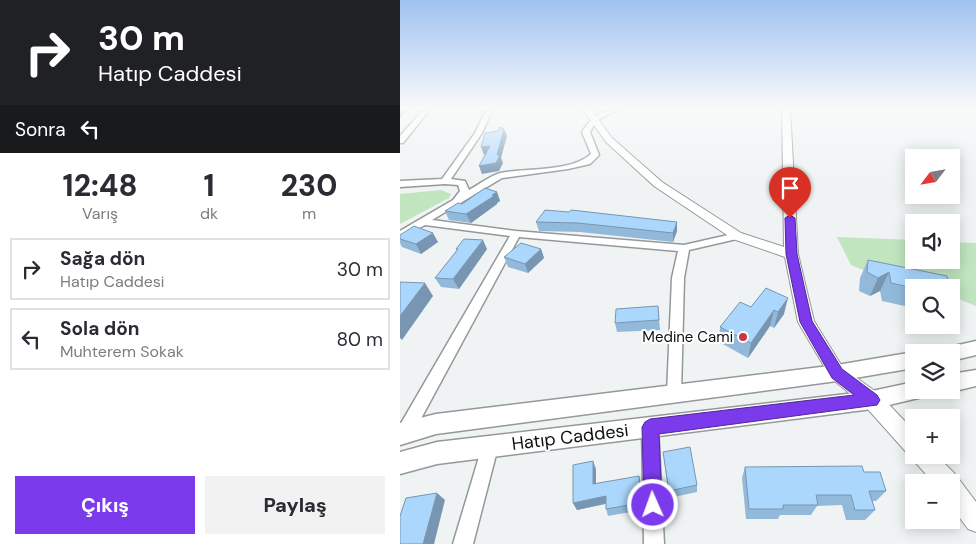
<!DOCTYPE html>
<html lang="tr">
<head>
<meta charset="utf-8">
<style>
  :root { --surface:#fff; --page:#f2f2f3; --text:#2b2b33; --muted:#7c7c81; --line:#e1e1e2; --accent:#7c3aed }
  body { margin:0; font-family:"DM Sans",sans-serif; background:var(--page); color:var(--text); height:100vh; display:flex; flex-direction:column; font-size:19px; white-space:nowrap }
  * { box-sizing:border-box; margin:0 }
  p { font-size:16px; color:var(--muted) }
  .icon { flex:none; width:28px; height:28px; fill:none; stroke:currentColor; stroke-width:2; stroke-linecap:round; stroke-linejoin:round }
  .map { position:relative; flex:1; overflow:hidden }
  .sheet { display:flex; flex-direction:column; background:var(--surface); width:400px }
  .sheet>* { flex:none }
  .top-card { background:#202124; color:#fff; overflow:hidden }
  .needle { width:32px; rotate:239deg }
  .tools { position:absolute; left:505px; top:149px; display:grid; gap:10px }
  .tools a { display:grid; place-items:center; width:55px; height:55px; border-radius:0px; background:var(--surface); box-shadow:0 2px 12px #0003; font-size:25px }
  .pin { position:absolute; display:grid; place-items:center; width:42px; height:42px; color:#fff; margin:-51px -21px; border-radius:50% 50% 50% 0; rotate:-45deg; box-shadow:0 0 5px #0007 }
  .pin .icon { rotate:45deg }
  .me { position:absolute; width:55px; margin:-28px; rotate:358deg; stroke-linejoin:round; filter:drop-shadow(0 0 4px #0008) }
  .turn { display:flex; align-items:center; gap:18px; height:105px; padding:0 15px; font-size:22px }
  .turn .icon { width:65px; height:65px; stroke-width:2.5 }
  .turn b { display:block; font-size:35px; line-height:42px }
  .then { display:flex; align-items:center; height:48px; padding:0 15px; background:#0003; gap:10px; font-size:19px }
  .eta { display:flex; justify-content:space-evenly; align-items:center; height:85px; text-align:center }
  .eta b { font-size:30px; font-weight:800; line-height:35px }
  .primary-button { display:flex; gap:10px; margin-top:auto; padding:10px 15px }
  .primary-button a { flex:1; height:58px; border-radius:0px; background:var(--accent); color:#fff; font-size:20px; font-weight:800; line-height:58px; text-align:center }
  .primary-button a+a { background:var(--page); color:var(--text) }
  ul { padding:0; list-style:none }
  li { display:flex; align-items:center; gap:15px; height:62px; margin:0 10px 8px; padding:0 5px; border:2px solid var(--line); border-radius:0px }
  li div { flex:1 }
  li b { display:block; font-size:19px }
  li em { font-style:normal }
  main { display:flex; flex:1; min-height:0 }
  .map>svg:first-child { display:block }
  .green { fill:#c0e5bf }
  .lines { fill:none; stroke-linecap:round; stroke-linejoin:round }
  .minor-casing { stroke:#959899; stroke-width:3 }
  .tertiary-casing { stroke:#959899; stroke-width:2 }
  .secondary-casing { stroke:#959899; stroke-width:3 }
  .minor { fill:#fff; fill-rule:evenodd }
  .tertiary { fill:#fff; fill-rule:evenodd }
  .secondary { fill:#fff; fill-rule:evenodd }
  .wall { fill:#93b9da }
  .shaded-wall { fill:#7896b1 }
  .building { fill:#abd7fd; stroke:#7896b1 }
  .route { fill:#7c3aed; stroke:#51269a }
  .poi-dot { fill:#c73748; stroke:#fff; stroke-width:2 }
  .labels { text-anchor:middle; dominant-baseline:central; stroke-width:4; stroke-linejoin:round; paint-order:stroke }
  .poi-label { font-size:15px; fill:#0e1010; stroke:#fff; text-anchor:end }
  .near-street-label { font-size:18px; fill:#0e1010; stroke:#fff }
</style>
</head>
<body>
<main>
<section class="sheet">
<div class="top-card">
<div class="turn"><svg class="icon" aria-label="right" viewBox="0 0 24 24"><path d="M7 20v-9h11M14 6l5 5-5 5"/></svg><div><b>30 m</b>Hatıp Caddesi</div></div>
<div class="then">Sonra<svg class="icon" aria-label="left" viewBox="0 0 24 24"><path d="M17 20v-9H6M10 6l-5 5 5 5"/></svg></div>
</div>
<div class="eta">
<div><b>12:48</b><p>Varış</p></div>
<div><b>1</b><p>dk</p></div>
<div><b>230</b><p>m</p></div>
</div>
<ul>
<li><svg class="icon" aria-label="right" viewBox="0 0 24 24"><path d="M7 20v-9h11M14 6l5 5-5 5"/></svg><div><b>Sağa dön</b><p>Hatıp Caddesi</p></div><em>30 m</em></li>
<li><svg class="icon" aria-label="left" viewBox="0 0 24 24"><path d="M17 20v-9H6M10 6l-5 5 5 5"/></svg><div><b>Sola dön</b><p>Muhterem Sokak</p></div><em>80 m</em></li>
</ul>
<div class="primary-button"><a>Çıkış</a><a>Paylaş</a></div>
</section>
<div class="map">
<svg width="576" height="544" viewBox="0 0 576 544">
  <rect width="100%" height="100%" fill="#eff3f4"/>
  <g class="green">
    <polygon points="41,190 51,194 49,198 0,224 0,194"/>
    <polygon points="437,237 514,240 514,260 551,260 551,242 576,243 576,306 552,296 551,288 463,270 451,265"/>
  </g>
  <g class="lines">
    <g class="minor-casing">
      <g id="minor">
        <polygon points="25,108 31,108 3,143 0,143 0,136"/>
        <path d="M87 108H93L82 133 51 179 65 181 69 190C78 185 90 176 100 173 126 168 171 172 191 154L182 132C190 119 204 107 220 108L196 121 190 132 199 155 190 164 168 169 102 178 32 220 116 231 284 245 337 233 342 236 341 238 289 250 284 278 281 394 279 399 274 401 269 399 267 394 272 278 278 251 119 237 10 439 4 441 0 439V425L110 236 25 225 0 238V231L53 200 60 191 58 185 45 184 0 187V181L42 179 75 133Z"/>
        <polygon points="250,419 256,422 258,427 264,544 244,544 242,427 244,422"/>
        <polygon points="90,439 96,441 98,447 73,544 53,544 82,447 84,441"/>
      </g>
    </g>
    <g class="tertiary-casing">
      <polygon id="tertiary" points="182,108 190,108 212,138 262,182 341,233 384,247 382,108 390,108 398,254 414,321 443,368 479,394 514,431 514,455 536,455 555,474 576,502 576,532 568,529 551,506 551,482 533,482 515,462 512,455 507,453 465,406 431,378 398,322 385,257 333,239 254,186 206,142"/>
    </g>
    <g class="secondary-casing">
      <g id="secondary">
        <polygon points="576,341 576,355 551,361 551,352 542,352 545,348"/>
        <polygon points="514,352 514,368 437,381 36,434 0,445 0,423 36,414 437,365"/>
        <polygon points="576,370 576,386 551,392 547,390 551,390 551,374"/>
        <polygon points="514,382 514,390 530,390 527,396 472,409 37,464 0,474 0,452 37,442 472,391"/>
      </g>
    </g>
    <use href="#minor" class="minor"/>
    <use href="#tertiary" class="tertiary"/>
    <use href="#secondary" class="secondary"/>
  </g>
  <g class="wall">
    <polygon points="97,192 100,201 97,203 97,204 71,223 49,220 45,211 62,204"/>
    <polygon points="136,222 277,222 277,231 273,242 180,232 139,231"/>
    <polygon points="0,235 38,242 21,254 2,247 0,243"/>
    <polygon points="56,249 87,249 59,289 41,287 35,278 57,250"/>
    <polygon points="141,249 144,258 128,273 108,267 104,257"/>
    <polygon points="468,260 550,288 514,288 514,308 482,301 480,291 470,296 459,291 460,278"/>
    <polygon points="366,288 384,314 374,328 370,326 348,358 319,342 320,327 351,307"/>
    <polygon points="258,306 260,330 217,332 215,323"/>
    <polygon points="264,460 297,485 297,492 269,498"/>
    <polygon points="345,467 464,472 486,491 476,501 472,501 475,510 465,520 446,520 442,505 417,506 411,515 380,515 378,519 346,519 342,478"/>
    <polygon points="196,469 196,484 239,476 241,484 242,510 208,516 206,509 206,504 177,510 173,503"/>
  </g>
  <g class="shaded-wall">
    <polygon points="1,108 6,108 7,111 0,119 0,109"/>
    <polygon points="104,129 107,136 101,158 103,163 99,171 82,174 79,166 97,155"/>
    <polygon points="90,146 93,154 84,155 81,147"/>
    <polygon points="97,192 100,201 97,203 97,204 71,223 66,214"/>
    <polygon points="277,222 277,231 273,242 273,233"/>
    <polygon points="33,233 38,242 21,254 16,244"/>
    <polygon points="83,240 87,249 59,289 53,279"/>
    <polygon points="141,249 144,258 128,273 125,264"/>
    <polygon points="489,272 480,291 470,296 478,278"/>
    <polygon points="25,283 33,296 2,340 0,338 0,316"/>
    <polygon points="388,298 384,314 374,328 378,312"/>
    <polygon points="374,310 370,326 348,358 351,343"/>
    <polygon points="193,461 196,469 196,491 193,484"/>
    <polygon points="239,476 241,484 242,510 240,503"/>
    <polygon points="37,493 45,500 34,544 23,544"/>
    <polygon points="206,496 208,503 177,510 173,503"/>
  </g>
  <g class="building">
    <polygon points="100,127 104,129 97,155 100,155 96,163 79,166 90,146 81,147 85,133 98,131"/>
    <polygon points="85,188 97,192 92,195 94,196 66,214 45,211 58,203 62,204"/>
    <polygon points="145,210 169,212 171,210 180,211 277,222 273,233 178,223 136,222"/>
    <polygon points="14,226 33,233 16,244 0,239 0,235"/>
    <polygon points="64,239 83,240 53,279 35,278 58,249 56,249"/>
    <polygon points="121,243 141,249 125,264 104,257"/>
    <polygon points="468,260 547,276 550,288 533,288 524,283 524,288 514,288 491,283 489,272 478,278 467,272"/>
    <polygon points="0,282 25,283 0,316"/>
    <polygon points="366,288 388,298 378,312 374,310 351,343 320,327 340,302 351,307"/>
    <polygon points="258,306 259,320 215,323 216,309"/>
    <polygon points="290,447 297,485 269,491 263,452"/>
    <polygon points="193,461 193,484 239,476 240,503 206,509 206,496 173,503 173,465"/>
    <polygon points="462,466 464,472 480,472 486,491 469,491 475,510 455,510 451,495 416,495 418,505 383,505 383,509 349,509 345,467"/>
    <polygon points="37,493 23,544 0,544 0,516 6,498"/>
  </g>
  <linearGradient id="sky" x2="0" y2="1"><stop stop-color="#9fc2f1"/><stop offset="0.59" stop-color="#f8fafa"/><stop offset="1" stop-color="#f8fafa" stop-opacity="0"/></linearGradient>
  <rect width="576" height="184" fill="url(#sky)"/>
  <polygon class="route" points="390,215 395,218 397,254 412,321 442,369 477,395 480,400 477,405 259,434 262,505 260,512 253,514 246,512 244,505 242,427 245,422 250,419 454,395 432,378 400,322 386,254 385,218"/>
  <circle class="poi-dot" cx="343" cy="337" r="5"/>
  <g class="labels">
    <g class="poi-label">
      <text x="333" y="337">Medine Cami</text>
    </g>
    <g class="near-street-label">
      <text transform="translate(170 437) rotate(-7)">Hatıp Caddesi</text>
    </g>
  </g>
</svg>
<div class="tools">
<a><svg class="needle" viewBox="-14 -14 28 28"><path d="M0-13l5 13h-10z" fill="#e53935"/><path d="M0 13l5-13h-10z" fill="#7c7c81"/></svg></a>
<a><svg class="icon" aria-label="sound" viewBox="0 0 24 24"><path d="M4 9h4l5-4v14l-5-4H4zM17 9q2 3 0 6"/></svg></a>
<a><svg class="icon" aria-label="search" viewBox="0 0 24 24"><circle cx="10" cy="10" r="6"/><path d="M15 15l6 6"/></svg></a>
<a><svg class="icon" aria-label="layers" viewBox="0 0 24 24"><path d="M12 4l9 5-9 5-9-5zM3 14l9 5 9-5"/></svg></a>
<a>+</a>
<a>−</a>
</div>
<div class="pin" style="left:390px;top:218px;background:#d93025"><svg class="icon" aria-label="arrive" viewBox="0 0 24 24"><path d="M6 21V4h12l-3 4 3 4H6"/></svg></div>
<svg class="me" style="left:253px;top:505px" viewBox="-20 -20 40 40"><circle r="17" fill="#7c3aed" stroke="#fff" stroke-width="3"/><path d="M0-11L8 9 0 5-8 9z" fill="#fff"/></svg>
</div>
</main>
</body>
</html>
